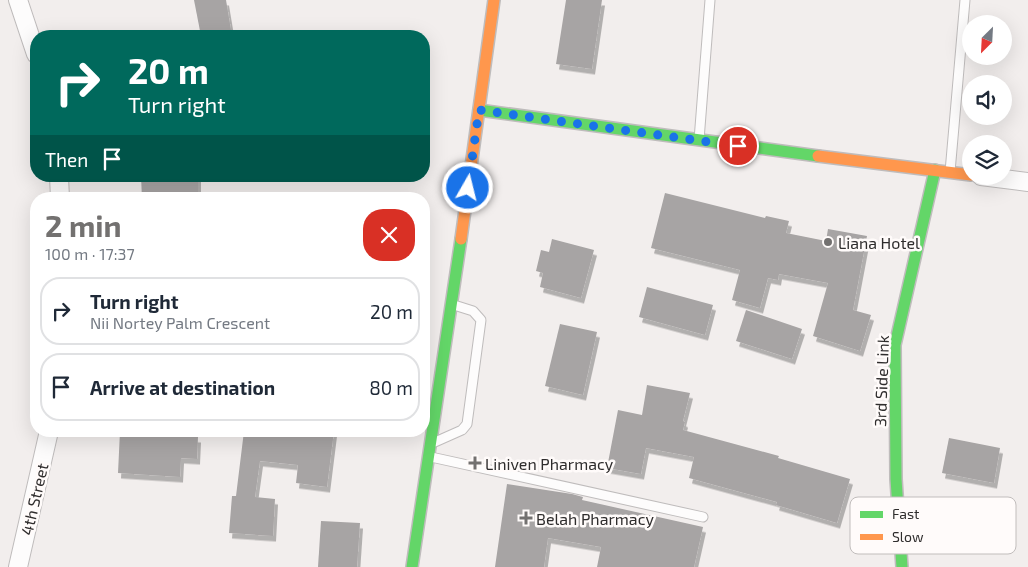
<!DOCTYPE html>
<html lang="en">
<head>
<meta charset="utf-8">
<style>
  :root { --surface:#fff; --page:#f2f2f3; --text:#1f2937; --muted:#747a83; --line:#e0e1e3; --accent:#737170 }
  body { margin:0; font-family:"Exo 2",sans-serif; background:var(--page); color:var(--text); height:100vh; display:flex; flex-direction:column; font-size:19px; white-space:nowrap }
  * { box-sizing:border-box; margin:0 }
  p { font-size:16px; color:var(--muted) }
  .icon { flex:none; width:28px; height:28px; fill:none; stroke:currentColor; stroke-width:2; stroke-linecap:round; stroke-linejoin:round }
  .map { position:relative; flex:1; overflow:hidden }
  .details { position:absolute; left:30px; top:192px; width:400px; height:245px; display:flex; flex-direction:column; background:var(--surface); border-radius:20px; box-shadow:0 5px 20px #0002 }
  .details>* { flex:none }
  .top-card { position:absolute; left:30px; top:30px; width:400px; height:152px; border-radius:20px; box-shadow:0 5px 20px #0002; background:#00695c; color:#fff; overflow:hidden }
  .needle { width:32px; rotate:204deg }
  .controls { position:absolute; left:962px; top:15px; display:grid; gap:10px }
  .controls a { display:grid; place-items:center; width:50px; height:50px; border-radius:50%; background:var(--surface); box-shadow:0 5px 20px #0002; font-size:25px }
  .pin { position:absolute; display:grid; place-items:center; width:42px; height:42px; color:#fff; margin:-21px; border:2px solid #fff; border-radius:50%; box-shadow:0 1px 5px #0007 }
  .me { position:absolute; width:55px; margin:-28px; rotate:8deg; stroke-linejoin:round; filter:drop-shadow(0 0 4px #0008) }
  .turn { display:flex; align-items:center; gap:18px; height:105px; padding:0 15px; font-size:22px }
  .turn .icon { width:65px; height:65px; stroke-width:2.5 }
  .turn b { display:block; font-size:35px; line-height:42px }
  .then { display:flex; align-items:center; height:48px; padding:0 15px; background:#0003; gap:10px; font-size:19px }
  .round { display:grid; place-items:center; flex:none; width:52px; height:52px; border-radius:20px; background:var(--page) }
  .summary { display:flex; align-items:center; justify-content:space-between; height:85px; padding:0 15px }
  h1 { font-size:30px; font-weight:700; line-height:38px; color:var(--accent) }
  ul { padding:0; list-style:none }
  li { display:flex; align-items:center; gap:15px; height:68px; margin:0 10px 8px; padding:0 5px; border:2px solid var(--line); border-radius:20px }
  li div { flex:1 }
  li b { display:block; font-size:19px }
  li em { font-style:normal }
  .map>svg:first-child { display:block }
  .building { fill:#a7a4a4; filter:url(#shadow) }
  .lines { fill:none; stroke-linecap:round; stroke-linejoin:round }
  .lane-casing { stroke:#bfbcbc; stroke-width:11 }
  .street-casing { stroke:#bfbcbc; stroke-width:20 }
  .fast-casing { stroke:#bfbcbc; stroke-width:14 }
  .slow-casing { stroke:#bfbcbc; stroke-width:14 }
  .lane { stroke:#fdfcfc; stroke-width:9 }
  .street { stroke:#fdfcfc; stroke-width:18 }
  .fast { stroke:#63d668; stroke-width:11 }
  .slow { stroke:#ff974d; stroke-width:11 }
  .route { stroke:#1a73e8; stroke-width:9; stroke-dasharray:0 16.2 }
  .poi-dot { fill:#737170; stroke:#fffbfa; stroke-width:2 }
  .labels { text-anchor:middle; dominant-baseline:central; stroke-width:5; stroke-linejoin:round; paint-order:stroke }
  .poi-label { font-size:16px; fill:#2f2d2d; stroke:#fffbfa; text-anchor:start }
  .street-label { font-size:16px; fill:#2f2d2d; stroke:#fffbfa }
  .key { fill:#fffbfa; stroke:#c1bdbc; stroke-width:1 }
  .key-label { font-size:14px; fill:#2f2d2d }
</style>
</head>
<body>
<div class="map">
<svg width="1028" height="567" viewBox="0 0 1028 567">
  <defs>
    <filter id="shadow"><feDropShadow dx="3" dy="5.5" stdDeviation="0" flood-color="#0004"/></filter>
  </defs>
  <rect width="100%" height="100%" fill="#f2eeed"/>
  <g class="building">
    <polygon points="194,0 226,0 232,36 201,36"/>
    <polygon points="566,0 602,0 592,69 556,64"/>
    <polygon points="141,176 198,176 198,199 142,199"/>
    <polygon points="665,193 765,218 766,216 789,221 786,233 826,241 828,229 867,236 853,310 871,315 860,351 813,336 828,283 779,274 778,280 768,278 760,308 732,300 740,270 651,248"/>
    <polygon points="552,239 594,250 581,298 540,287 543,273 536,271 541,250 549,252"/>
    <polygon points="647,287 713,305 705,335 639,317"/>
    <polygon points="746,310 802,329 792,359 736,341"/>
    <polygon points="560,324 597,332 583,395 545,386"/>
    <polygon points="647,385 690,393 683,421 685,422 683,430 779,456 778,458 850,479 837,523 776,505 777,502 689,478 694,457 646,448 641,474 607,468 618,410 642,415"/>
    <polygon points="120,431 184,431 184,436 198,437 197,459 181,458 180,477 118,473"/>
    <polygon points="244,431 334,431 327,487 296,483 298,465 260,461 255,497 275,499 273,536 229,533 232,496 236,496"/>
    <polygon points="949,438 1000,448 994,483 942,473"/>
    <polygon points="507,484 572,494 583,497 582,500 703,527 694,567 597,567 601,547 548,538 544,567 495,567"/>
    <polygon points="321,521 360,523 357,567 318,567"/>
  </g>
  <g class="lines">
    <g class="lane-casing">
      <g id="lane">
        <polyline points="699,140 710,0"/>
        <polyline points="950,172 965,0"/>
        <polyline points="435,442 462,430 467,424 481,320 473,311 454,305"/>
        <polyline points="431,457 703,517"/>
      </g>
    </g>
    <g class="street-casing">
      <g id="street">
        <polyline points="18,0 36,54"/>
        <polyline points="59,176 60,199"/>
        <polyline points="981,176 1028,182"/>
        <polyline points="18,567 49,431"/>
      </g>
    </g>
    <g class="fast-casing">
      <g id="fast">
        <polyline points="479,110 818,156"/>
        <polyline points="412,567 461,239"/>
        <polyline points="902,567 896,479 895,345 935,170"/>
      </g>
    </g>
    <g class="slow-casing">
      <g id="slow">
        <polyline points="818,156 971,175"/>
        <polyline points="461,239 494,0"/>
      </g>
    </g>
    <use href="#lane" class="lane"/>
    <use href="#street" class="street"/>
    <use href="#fast" class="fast"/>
    <use href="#slow" class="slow"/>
  </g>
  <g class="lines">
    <polyline class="route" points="468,188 479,110 738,146"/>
  </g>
  <g class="poi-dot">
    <circle cx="828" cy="242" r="5"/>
    <path d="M472.5 455.5h5v5h5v5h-5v5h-5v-5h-5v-5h5z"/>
    <path d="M523.5 510.5h5v5h5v5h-5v5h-5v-5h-5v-5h5z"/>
  </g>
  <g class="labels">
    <g class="poi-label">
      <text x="838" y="242">Liana Hotel</text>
      <text x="485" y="463">Liniven Pharmacy</text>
      <text x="536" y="518">Belah Pharmacy</text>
    </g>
    <g class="street-label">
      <text transform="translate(881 381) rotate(-88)">3rd Side Link</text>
      <text transform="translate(34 499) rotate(-77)">4th Street</text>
    </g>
  </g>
  <rect x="850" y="497" width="166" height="57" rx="8" class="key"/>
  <rect x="860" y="511" width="23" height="7" fill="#63d668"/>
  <rect x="860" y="534" width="23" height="6" fill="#ff974d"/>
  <g class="key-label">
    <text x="892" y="519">Fast</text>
    <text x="892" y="542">Slow</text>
  </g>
</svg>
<div class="controls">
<a><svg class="needle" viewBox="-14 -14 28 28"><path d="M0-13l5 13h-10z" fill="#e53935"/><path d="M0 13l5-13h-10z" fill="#747a83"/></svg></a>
<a><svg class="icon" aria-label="sound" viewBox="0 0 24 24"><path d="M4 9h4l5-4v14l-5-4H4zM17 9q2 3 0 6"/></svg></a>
<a><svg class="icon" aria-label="layers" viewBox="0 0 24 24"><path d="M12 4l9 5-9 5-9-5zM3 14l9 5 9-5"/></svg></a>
</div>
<div class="pin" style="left:738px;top:146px;background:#d93025"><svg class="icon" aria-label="arrive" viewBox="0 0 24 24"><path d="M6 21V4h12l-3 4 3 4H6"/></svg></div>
<svg class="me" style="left:468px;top:188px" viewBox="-20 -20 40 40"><circle r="17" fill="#1a73e8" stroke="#fff" stroke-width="3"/><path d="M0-11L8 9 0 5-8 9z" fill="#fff"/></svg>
<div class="top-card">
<div class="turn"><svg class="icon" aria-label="right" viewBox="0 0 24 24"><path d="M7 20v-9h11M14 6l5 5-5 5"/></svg><div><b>20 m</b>Turn right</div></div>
<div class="then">Then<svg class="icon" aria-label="arrive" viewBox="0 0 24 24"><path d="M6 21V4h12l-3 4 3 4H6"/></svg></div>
</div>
<section class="details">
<div class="summary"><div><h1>2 min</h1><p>100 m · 17:37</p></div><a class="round" style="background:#d93025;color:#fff"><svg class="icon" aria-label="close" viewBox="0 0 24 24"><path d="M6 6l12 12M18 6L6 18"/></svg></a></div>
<ul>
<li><svg class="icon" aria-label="right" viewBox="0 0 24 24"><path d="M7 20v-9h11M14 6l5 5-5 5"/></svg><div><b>Turn right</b><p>Nii Nortey Palm Crescent</p></div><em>20 m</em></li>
<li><svg class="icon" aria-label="arrive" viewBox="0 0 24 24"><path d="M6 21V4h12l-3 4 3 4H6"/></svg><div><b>Arrive at destination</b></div><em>80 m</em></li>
</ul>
</section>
</div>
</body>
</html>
